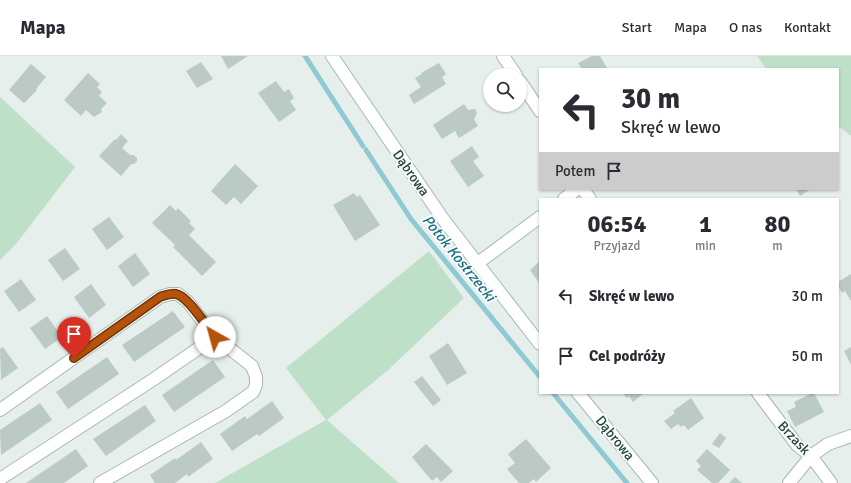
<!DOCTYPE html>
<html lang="pl">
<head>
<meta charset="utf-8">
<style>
  :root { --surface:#fff; --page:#f7f7f7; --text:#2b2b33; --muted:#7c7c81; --line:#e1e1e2 }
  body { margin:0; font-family:Signika,sans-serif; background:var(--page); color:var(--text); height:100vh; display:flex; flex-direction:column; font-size:15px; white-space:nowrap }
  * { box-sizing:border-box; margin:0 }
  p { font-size:13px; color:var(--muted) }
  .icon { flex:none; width:22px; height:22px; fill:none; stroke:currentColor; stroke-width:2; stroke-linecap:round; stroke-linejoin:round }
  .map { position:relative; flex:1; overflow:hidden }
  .sheet { position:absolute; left:539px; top:142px; width:300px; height:196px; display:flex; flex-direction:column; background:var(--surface); border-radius:0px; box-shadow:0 1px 3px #0004 }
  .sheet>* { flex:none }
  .guide { position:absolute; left:539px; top:12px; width:300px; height:122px; border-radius:0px; box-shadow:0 1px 3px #0004; background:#fff; color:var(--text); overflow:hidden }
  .buttons { position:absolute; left:483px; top:12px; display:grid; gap:8px }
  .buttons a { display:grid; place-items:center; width:44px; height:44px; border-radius:50%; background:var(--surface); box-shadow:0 1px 3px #0004; font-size:20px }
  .pin { position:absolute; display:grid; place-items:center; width:34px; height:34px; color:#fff; margin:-41px -17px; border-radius:50% 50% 50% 0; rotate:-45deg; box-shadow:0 0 4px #0007 }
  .pin .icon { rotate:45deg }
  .me { position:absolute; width:44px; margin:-22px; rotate:322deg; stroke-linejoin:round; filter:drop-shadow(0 0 3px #0008) }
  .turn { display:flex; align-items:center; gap:14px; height:84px; padding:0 16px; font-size:18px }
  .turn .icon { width:52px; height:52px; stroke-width:2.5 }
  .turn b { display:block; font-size:28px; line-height:34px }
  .then { display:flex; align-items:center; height:38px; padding:0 16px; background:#0003; gap:8px; font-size:15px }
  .eta { display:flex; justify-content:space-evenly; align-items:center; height:68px; text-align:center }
  .eta b { font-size:24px; font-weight:800; line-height:28px }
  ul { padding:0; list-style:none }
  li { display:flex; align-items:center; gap:12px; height:60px; padding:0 16px }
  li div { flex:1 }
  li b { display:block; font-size:15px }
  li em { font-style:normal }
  header { display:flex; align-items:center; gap:24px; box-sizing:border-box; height:56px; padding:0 20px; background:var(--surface); border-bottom:1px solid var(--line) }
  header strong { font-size:19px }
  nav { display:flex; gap:22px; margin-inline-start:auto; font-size:14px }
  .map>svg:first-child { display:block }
  .green { fill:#bfe0c8 }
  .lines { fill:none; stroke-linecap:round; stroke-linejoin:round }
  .stream { stroke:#8ec9d4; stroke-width:5 }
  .building { fill:#bbcac4 }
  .minor-casing { stroke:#a8b8b2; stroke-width:14 }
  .minor { stroke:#fff; stroke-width:12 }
  .route-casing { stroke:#753606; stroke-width:10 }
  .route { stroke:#b45309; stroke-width:7 }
  .labels { text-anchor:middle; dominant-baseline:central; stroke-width:4; stroke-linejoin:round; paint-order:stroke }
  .street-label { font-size:14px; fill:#24423a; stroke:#f7fbf9 }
  .water-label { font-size:15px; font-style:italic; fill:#1c6f80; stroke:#f7fbf9 }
</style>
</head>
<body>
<header>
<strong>Mapa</strong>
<nav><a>Start</a><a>Mapa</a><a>O nas</a><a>Kontakt</a></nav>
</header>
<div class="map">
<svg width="851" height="427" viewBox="0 0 851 427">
  <rect width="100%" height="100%" fill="#e6efeb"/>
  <g class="green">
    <polygon points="757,0 851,0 851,80 838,70 838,13 766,13"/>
    <polygon points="0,41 75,111 16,188 0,204"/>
    <polygon points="429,195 464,242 387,315 327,364 399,427 215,427 326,364 286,312"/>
  </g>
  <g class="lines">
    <g class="stream">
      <polyline points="305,0 363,90"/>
      <polyline points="366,94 411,163 540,321"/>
      <polyline points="553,337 627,427"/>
    </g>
  </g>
  <g class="building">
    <polygon points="221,0 248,0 228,13"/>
    <polygon points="592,0 600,0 607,12 582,13 578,7"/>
    <polygon points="201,6 213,23 197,32 186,15"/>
    <polygon points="439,7 446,18 442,21 446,28 414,48 409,39 421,31 415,22 422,18 421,17"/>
    <polygon points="31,8 46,21 36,33 37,34 24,47 9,34"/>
    <polygon points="88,17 100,28 97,31 102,36 99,40 107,47 101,53 102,56 94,61 86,54 81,60 64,44"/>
    <polygon points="276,25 284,36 289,33 294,42 290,45 296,54 279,66 258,37"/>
    <polygon points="464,48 468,54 475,53 477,57 474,63 478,70 459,82 455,75 442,83 433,69"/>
    <polygon points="121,78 128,85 122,92 130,99 134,99 137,102 137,105 134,108 131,108 121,120 99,100 115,83 116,84"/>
    <polygon points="472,90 479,101 473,105 484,120 468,131 450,105"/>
    <polygon points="235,108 258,130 241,148 234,141 226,149 211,135"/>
    <polygon points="796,133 811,133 800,140"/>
    <polygon points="354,137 357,141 360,139 380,169 355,185 333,149"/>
    <polygon points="170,149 176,155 178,152 191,165 189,167 195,173 189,179 216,206 202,220 173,191 175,189 152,167"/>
    <polygon points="109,161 124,181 107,194 92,173"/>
    <polygon points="65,192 80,213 63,225 48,204"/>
    <polygon points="135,197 150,218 133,231 118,210"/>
    <polygon points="540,205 540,228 530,214"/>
    <polygon points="851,218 851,245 845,235 842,237 838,230 838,226"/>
    <polygon points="21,223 36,244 19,256 4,235"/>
    <polygon points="91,228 106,249 89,262 74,241"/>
    <polygon points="173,255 185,271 134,306 122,289"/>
    <polygon points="47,260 62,281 45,293 30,272"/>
    <polygon points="448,287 467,317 447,329 429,300"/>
    <polygon points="3,291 18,312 1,324 0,293"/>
    <polygon points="851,291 851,309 844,295"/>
    <polygon points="107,301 119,318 68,353 56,336"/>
    <polygon points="213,304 225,321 174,356 162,339"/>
    <polygon points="422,320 441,344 433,350 414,326"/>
    <polygon points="623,337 644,337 633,346 629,340 627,342"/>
    <polygon points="812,337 814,337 824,356 795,371 787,355 796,351 794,346"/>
    <polygon points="691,342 704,362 688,374 684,369 681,371 678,368 671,373 664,365 675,357 673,355"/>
    <polygon points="272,345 284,362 259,380 257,378 232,395 220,378 245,360 247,363"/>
    <polygon points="40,347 52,364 1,399 0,374"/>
    <polygon points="145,349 156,365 106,400 93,383"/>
    <polygon points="720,377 726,382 719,392 712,388"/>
    <polygon points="526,383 551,412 536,426 534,423 529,427 519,427 507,413 515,407 508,398"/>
    <polygon points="201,386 213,403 188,421 187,418 175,427 155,427 150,419 175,402 176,404"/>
    <polygon points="426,388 453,415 441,426 437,421 432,425 412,401"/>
    <polygon points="76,393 88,410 64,427 26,427"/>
    <polygon points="707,393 730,414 718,427 712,427 697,414 701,410 696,405"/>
    <polygon points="735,421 742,427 729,427"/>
  </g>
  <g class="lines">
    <g class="minor-casing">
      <g id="minor">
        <polyline points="332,0 443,163 540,288"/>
        <polyline points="503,0 516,19"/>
        <polyline points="520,25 540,55"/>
        <polyline points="583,133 590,143"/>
        <polyline points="564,143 577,133"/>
        <polyline points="478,207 540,161"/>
        <polyline points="578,337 652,427"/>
        <polyline points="758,337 797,389 811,400 831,427"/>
        <polyline points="0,354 160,241 170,238 178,238 188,246 215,281 252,310 256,321 256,329 253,336 226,355 100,427"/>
        <polyline points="0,423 154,323 215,281"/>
        <polyline points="789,427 811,400 828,388 851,380"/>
      </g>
    </g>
    <use href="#minor" class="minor"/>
  </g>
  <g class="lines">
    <g class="route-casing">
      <path id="route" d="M74 302 160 241C166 239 170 237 176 238 188 240 207 271 215 281"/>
    </g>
    <use href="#route" class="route"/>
  </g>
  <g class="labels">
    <g class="street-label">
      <text transform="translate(411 117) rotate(55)">Dąbrowa</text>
      <text transform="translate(615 382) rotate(51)">Dąbrowa</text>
      <text transform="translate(794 382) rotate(47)">Brzask</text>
    </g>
    <g class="water-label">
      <text transform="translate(459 202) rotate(51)">Potok Kostrzecki</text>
    </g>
  </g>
</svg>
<div class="buttons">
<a><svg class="icon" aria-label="search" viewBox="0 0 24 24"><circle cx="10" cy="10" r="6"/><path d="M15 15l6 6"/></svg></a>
</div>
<div class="pin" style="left:74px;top:302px;background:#d93025"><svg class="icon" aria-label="arrive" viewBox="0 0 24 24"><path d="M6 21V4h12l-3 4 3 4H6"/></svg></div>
<svg class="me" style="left:215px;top:281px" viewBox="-20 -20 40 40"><circle r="19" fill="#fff"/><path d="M0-13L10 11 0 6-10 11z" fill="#b45309"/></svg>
<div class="guide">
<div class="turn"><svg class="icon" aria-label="left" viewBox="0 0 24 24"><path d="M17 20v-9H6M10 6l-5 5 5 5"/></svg><div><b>30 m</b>Skręć w lewo</div></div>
<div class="then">Potem<svg class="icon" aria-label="arrive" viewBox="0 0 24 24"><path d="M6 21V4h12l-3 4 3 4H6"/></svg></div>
</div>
<section class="sheet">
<div class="eta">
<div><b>06:54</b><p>Przyjazd</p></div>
<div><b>1</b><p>min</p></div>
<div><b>80</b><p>m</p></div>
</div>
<ul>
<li><svg class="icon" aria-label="left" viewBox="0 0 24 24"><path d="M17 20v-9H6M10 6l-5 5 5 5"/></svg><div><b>Skręć w lewo</b></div><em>30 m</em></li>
<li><svg class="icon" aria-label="arrive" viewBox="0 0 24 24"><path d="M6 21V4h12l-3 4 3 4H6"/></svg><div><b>Cel podróży</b></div><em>50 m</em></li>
</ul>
</section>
</div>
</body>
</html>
